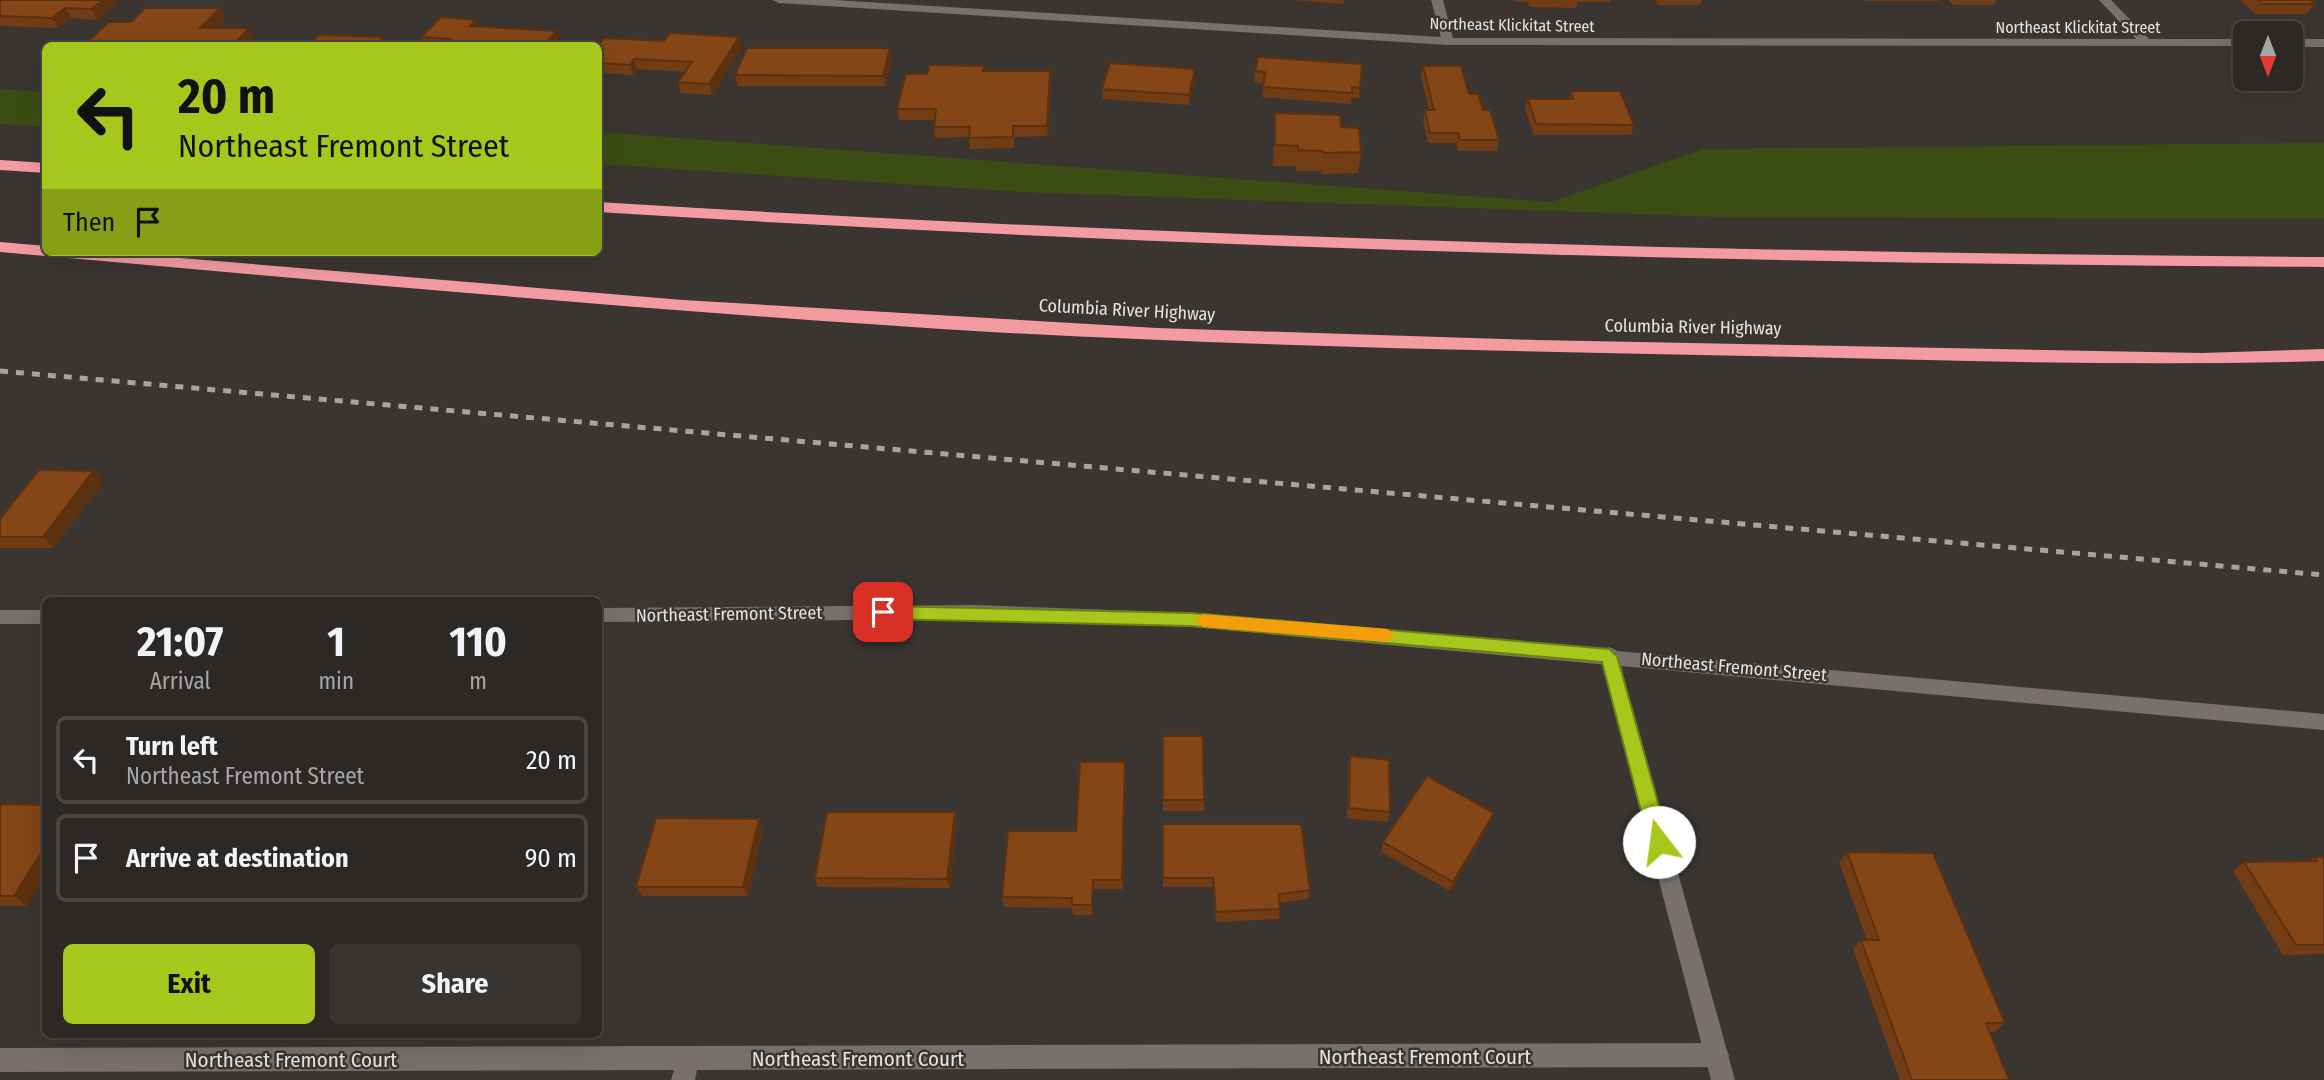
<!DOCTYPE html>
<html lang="en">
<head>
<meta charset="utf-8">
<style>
  :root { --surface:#2c2826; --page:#383432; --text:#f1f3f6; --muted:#a6a6a7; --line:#484443; --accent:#a8c71c }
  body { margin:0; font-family:"Fira Sans Condensed",sans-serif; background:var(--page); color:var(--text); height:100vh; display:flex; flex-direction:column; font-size:26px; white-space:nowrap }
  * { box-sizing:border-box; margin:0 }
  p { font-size:23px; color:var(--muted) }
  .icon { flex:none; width:38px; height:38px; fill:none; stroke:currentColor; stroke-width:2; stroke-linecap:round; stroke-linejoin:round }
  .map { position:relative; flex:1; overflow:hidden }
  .drawer { position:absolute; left:42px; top:597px; width:560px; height:441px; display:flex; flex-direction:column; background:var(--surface); border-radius:10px; box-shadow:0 7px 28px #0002,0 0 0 2px var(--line) }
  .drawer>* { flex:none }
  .guide { position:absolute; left:42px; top:42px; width:560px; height:214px; border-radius:10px; box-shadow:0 7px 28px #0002,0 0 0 2px var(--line); background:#a8c71c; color:#111; overflow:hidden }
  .needle { width:46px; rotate:180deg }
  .buttons { position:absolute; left:2233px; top:21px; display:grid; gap:14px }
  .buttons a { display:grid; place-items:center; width:70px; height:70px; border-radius:10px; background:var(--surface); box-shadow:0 7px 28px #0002,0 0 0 2px var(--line); font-size:35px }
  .pin { position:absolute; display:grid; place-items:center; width:60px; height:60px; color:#fff; margin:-30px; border-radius:14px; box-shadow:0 4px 10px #0006 }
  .me { position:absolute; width:77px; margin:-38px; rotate:345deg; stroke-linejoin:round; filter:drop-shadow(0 0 5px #0008) }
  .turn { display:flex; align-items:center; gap:24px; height:147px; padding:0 21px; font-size:32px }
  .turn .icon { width:91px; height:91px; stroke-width:2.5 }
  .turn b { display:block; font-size:49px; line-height:60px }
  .then { display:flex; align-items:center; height:66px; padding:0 21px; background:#0003; gap:14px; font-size:26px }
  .eta { display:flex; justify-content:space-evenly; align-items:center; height:119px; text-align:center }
  .eta b { font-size:42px; font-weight:700; line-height:49px }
  .cta { display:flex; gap:14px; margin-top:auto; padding:14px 21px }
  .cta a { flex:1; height:80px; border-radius:10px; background:var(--accent); color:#111; font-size:28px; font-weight:700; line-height:80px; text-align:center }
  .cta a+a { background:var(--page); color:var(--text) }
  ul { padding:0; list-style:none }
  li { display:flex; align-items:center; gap:21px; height:88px; margin:0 14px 10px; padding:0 7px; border:4px solid var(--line); border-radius:10px }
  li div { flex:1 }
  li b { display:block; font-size:26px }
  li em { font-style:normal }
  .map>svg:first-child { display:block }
  .green { fill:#3b4d12 }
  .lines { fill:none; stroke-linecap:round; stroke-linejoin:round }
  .minor { fill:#77706d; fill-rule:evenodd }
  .tertiary { fill:#77706d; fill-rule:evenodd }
  .secondary { fill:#77706d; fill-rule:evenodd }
  .motorway { fill:#f39ba1; fill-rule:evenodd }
  .rail { stroke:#a7a3a1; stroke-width:5; stroke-dasharray:8 8; stroke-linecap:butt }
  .wall { fill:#723c14 }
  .shaded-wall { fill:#5c3110 }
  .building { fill:#844617; stroke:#5c3110; stroke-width:2 }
  .route { fill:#a8c71c; stroke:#6d8112; stroke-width:2 }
  .slow { fill:#f59e0b }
  .labels { text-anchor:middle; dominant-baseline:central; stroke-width:5; stroke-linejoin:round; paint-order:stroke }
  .far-street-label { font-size:16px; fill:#e5e2e0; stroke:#3b3532 }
  .street-label { font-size:18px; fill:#e5e2e0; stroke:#3b3532 }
  .near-street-label { font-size:21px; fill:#e5e2e0; stroke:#3b3532 }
</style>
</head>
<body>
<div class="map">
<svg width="2324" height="1080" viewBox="0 0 2324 1080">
  <rect width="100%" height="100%" fill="#3b3532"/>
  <g class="green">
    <polygon points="0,89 45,92 45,127 0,124"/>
    <polygon points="599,132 1551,202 1703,149 2324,143 2324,219 1719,217 1021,192 599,164"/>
  </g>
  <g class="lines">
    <g class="minor">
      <polygon points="773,0 834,0 1441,37 1431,0 1443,0 1453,38 2136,39 2099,0 2111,0 2149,39 2245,39 2245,46 1448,45 779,3"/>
      <rect x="2291" y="39" width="33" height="8"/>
      <polygon points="1717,1043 1725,1047 1729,1055 1725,1063 1717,1067 697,1070 695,1080 671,1080 674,1070 0,1072 0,1048"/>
    </g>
    <polygon class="tertiary" points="1609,647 1616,650 1618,655 1735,1080 1711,1080 1600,655 1602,650"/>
    <g class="secondary">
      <polygon points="975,605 1191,613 2324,714 2324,730 1191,627 975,619 598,622 598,608"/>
      <rect x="0" y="610" width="46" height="14"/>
    </g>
    <g class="motorway">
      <polygon points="0,160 46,163 46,173 0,170"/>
      <path d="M598 202C1173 238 1748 253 2324 257V267C1748 264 1173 248 598 212Z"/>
      <path d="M0 242 46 246V252H108L683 300 1157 328 1536 340 2202 353 2324 349V361C2133 367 1942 360 1751 356 1498 351 1244 346 991 332 660 312 330 281 0 252Z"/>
    </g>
    <polyline class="rail" points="0,371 2324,575"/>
  </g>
  <g class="wall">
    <polygon points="1294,0 1344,0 1343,4"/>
    <polygon points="1515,0 1611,0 1610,2 1578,2 1576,8 1530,7 1528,2 1516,2"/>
    <polygon points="1655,0 1702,0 1700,5 1658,5"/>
    <polygon points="1863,0 1939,0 1938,1 1864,1"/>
    <polygon points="1948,0 1996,0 1994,5 1953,5"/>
    <polygon points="2240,0 2310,0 2314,4 2307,14 2256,14"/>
    <polygon points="0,1 120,2 98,20 71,18 59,28 0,26"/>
    <polygon points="479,27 556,31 560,42 557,46 425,46 421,37"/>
    <polygon points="598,46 742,47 712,95 681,93 678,82 685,72 637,69 633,75 598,73"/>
    <polygon points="892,58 885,86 738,86 735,75"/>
    <polygon points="1362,64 1359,98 1351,98 1351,104 1262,97 1264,83 1254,82 1255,71"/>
    <polygon points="1423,66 1483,110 1499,140 1497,151 1458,151 1456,143 1428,143 1423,121 1425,110 1429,110 1421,76"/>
    <polygon points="984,71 1051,81 1048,136 1014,137 1014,148 970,149 969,137 935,138 934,127 935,120 899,120 897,109 927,74"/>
    <polygon points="1194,79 1189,105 1103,99 1102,89"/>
    <polygon points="1571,91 1634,125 1631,135 1534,135 1525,109 1528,99 1569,99"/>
    <polygon points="1275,113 1341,127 1361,152 1358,173 1321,174 1321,171 1296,171 1296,166 1273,166"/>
    <polygon points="103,482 53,548 0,548 0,519"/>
    <polygon points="1163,736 1204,800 1204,811 1163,811"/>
    <polygon points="1350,756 1390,812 1387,822 1347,818 1348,767"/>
    <polygon points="1126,772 1123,889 1093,889 1092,915 1073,915 1072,908 1004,907 1002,897 1076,831"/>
    <polygon points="0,804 46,805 46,875 27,906 0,906"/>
    <polygon points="955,812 957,822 950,888 818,887 815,878"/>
    <polygon points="1494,813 1490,823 1450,891 1381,852 1383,842"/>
    <polygon points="1163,824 1310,890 1308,899 1280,903 1280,909 1279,919 1216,922 1213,887 1163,887"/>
    <polygon points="763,829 748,896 642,896 636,887"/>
    <polygon points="1847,852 2005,1023 1995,1032 1989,1032 2009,1080 1900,1080 1853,949 1861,940 1867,940 1839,862"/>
    <polygon points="2315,857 2324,857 2324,954 2283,955 2233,871 2244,862 2309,861"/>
  </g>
  <g class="shaded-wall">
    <polygon points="103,0 118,0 120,2 98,20 91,9"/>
    <polygon points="65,8 71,18 59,28 52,18"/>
    <polygon points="220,8 226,19 206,39 200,28"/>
    <polygon points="476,20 480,30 470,26"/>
    <polygon points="249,28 254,39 248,46 233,46"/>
    <polygon points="556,31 560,42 557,46 544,46"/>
    <polygon points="384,37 387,46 376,46"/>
    <polygon points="739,37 742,47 712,95 709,84"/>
    <polygon points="890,48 892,58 885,86 883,76"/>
    <polygon points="634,59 637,69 633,75 630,65"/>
    <polygon points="1195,69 1194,79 1189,105 1189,95"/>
    <polygon points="1050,71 1051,81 1048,136 1047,126"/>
    <polygon points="93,471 103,482 53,548 43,537"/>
    <polygon points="1125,762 1126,772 1123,889 1122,880"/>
    <polygon points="955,812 957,822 950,888 947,879"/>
    <polygon points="1494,813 1490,823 1450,891 1453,882"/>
    <polygon points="759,819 763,829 748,896 743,887"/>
    <polygon points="599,820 605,830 598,851 598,822"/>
    <polygon points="46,845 46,875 27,906 14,896"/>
  </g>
  <g class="building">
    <polygon points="1,0 103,0 91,9 65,8 52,18 0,16 0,1"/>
    <polygon points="2258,0 2310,0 2314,4 2262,4"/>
    <polygon points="145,8 220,8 200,28 249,28 233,46 83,46 109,22 131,22"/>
    <polygon points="441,17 476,20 470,26 556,31 544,46 444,46 450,39 421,37"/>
    <polygon points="670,33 739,37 709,84 678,82 692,62 634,59 630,65 598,63 598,46 604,38 664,41"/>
    <polygon points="319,35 384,37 376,46 308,46"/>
    <polygon points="747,48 890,48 883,76 735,75"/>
    <polygon points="1258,57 1362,64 1360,88 1352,87 1352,93 1263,87 1265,72 1255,71"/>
    <polygon points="1110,63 1195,69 1189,95 1102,89"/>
    <polygon points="930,65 984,66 983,71 1050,71 1047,126 1013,126 1013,137 969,138 970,127 934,127 936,109 897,109 906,74 927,74"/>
    <polygon points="1423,66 1461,66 1469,94 1478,94 1483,110 1490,110 1499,140 1460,140 1458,133 1430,133 1425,110 1434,110"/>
    <polygon points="1571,91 1620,91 1634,125 1536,124 1528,99 1573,99"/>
    <polygon points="1275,113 1340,115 1341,127 1359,128 1361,152 1323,153 1323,151 1298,150 1298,146 1275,145"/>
    <polygon points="39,470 93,471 43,537 0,537 0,519"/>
    <polygon points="1163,736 1203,736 1204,800 1163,800"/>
    <polygon points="1350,756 1389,760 1390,812 1349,808"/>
    <polygon points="1080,762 1125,762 1122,880 1093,880 1092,905 1072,905 1072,898 1002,897 1008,831 1076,831"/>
    <polygon points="1427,776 1494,813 1453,882 1383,842"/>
    <polygon points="0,804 46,805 46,845 14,896 0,896"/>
    <polygon points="827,812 955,812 947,879 815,878"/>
    <polygon points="656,818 759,819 743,887 636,887"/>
    <polygon points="1163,824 1301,824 1310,890 1279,894 1280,909 1216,912 1213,878 1163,878"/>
    <polygon points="1847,852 1933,853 2005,1023 1986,1023 2009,1080 1912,1080 1861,940 1879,940"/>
    <polygon points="2315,857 2324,857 2324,945 2296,945 2244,862 2317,861"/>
  </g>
  <polygon class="route" points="883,606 1191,613 1609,649 1617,656 1669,842 1666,848 1659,851 1652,848 1649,842 1602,662 1191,626 883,619 875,612"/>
  <polygon class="slow" points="1203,614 1387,629 1395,635 1387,642 1203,627 1195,620"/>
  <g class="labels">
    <g class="far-street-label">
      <text transform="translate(1512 25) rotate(1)">Northeast Klickitat Street</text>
      <text x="2078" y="27">Northeast Klickitat Street</text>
    </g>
    <g class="street-label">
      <text transform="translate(1127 310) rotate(3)">Columbia River Highway</text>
      <text transform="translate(1693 327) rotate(1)">Columbia River Highway</text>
      <text transform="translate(729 614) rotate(-1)">Northeast Fremont Street</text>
      <text transform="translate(1734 667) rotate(5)">Northeast Fremont Street</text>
    </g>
    <g class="near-street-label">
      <text x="1425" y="1057">Northeast Fremont Court</text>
      <text x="858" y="1059">Northeast Fremont Court</text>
      <text x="291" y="1060">Northeast Fremont Court</text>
    </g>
  </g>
</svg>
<div class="buttons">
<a><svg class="needle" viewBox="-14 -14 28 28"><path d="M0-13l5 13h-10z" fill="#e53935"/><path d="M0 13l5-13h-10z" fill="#a6a6a7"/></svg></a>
</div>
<div class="pin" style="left:883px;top:612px;background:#d93025"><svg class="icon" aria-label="arrive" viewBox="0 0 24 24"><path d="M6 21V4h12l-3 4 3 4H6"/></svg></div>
<svg class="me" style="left:1659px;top:842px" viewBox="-20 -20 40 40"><circle r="19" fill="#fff"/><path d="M0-13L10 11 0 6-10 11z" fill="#a8c71c"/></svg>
<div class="guide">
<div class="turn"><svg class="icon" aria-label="left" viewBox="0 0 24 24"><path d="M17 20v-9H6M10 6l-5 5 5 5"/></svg><div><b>20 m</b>Northeast Fremont Street</div></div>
<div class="then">Then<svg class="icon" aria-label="arrive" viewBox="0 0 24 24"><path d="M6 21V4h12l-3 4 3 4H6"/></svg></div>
</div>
<section class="drawer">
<div class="eta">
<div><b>21:07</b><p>Arrival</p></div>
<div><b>1</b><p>min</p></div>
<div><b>110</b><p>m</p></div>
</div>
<ul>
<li><svg class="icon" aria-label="left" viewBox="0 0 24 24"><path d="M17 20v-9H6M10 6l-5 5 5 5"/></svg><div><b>Turn left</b><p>Northeast Fremont Street</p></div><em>20 m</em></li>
<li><svg class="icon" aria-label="arrive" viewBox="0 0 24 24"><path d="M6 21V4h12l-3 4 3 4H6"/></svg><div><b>Arrive at destination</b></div><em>90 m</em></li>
</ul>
<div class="cta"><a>Exit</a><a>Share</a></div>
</section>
</div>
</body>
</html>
